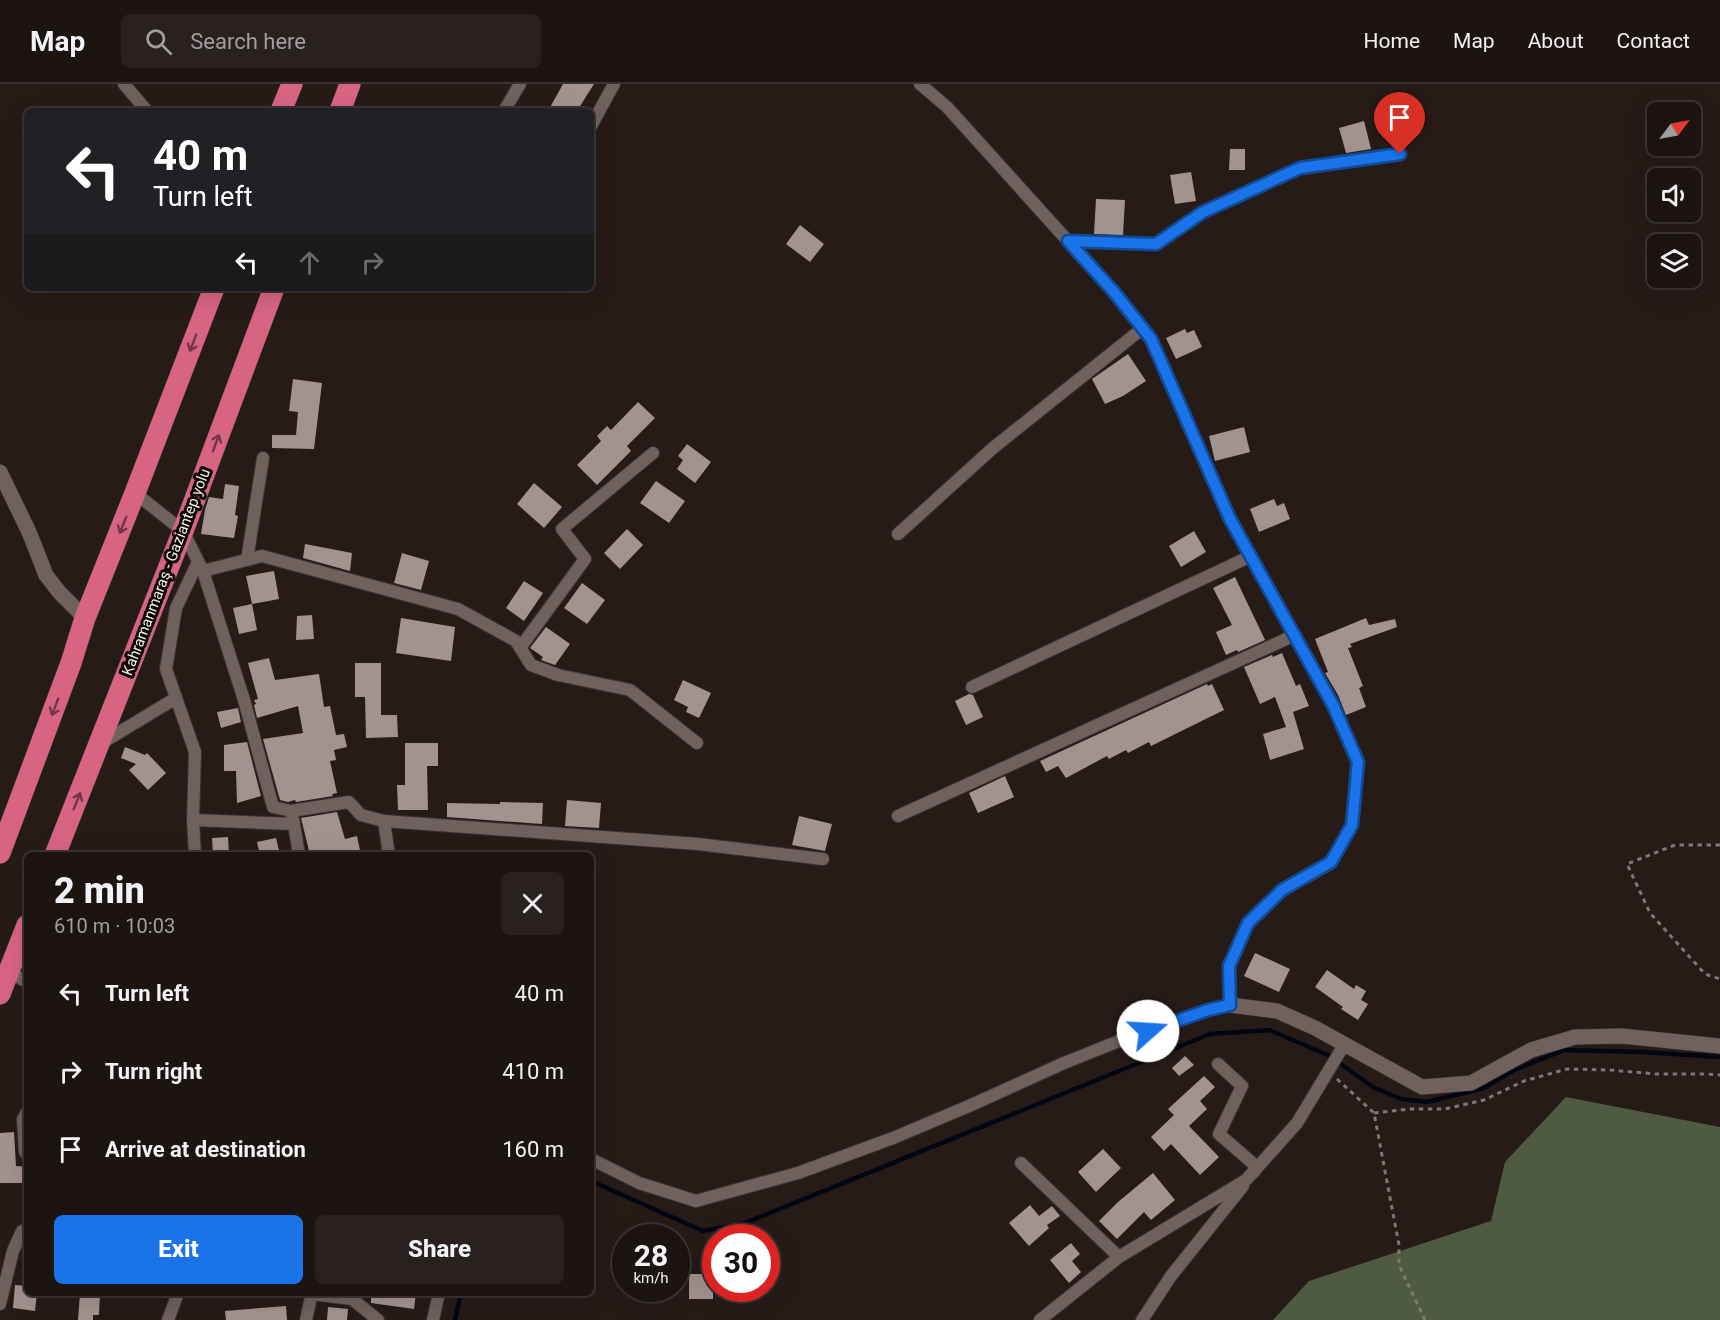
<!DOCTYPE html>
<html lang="en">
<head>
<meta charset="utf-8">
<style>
  :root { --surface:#1c1411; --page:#29211f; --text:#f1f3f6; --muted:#a09e9f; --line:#3a3331; --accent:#1a73e8 }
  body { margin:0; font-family:Roboto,sans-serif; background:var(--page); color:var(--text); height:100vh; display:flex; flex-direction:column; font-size:22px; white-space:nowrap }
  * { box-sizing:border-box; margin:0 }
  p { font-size:20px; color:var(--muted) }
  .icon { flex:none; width:33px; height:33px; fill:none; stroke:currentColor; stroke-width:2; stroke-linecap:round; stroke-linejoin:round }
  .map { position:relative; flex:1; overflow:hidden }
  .details { position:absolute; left:24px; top:768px; width:570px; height:444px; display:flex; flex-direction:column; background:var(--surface); border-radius:9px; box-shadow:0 6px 24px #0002,0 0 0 2px var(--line) }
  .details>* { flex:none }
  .top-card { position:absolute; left:24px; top:24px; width:570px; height:183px; border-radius:9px; box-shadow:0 6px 24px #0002,0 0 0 2px var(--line); background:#202124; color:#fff; overflow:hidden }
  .needle { width:39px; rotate:58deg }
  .tools { position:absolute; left:1647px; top:18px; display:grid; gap:12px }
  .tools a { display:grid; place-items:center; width:54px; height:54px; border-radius:9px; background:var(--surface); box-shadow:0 6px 24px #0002,0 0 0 2px var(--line); font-size:30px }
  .speed { position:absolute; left:612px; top:1140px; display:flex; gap:12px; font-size:30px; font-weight:700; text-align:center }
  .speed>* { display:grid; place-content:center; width:78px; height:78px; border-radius:50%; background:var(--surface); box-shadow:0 6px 24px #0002,0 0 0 2px var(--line); line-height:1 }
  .speed small { font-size:15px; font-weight:400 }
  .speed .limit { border:9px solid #d22; background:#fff; color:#111 }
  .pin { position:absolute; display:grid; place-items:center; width:51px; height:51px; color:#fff; margin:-62px -26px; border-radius:50% 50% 50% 0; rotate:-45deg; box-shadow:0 0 6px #0007 }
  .pin .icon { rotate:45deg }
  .me { position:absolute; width:66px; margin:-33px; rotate:71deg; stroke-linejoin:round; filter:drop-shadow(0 0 4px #0008) }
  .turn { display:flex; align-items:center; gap:21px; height:126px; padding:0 30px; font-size:27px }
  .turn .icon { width:78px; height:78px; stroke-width:2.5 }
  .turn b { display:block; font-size:42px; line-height:51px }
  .lanes { display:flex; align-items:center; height:57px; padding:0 30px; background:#0003; justify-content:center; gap:30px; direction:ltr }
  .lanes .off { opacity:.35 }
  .round { display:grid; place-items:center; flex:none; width:63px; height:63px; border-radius:9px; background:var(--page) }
  .summary { display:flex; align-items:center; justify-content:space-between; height:102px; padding:0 30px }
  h1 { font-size:36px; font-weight:800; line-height:45px }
  .button { display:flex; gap:12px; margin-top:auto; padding:12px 30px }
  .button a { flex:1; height:69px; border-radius:9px; background:var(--accent); color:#fff; font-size:24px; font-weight:800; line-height:69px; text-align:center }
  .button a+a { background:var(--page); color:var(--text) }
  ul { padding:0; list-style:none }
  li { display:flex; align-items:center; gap:18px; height:78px; padding:0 30px }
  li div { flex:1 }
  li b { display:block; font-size:22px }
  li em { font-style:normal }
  header { display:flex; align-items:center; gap:36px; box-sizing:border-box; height:84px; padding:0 30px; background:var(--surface); border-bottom:2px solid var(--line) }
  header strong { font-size:28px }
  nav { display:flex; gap:33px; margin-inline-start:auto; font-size:21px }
  .search { width:420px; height:54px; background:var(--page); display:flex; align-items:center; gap:15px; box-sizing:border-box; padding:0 21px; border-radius:9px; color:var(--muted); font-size:22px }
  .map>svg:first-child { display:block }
  .forest { fill:#4e5b42 }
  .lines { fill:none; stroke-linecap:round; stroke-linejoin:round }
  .stream { stroke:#000612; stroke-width:4.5 }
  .building { fill:#a39390 }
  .minor-casing { stroke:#3d3532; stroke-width:14 }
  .tertiary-casing { stroke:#3d3532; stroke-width:16 }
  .trunk-casing { stroke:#3d3532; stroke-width:22 }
  .path { stroke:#807673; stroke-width:3; stroke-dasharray:4.5 4.5; stroke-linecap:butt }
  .minor { stroke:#6f615d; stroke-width:12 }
  .tertiary { stroke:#6f615d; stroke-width:15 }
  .trunk { stroke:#d86484; stroke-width:21 }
  .oneway { stroke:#723645 }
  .route-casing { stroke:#114b97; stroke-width:15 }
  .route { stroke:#1a73e8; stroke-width:10 }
  .labels { text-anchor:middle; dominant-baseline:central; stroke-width:6; stroke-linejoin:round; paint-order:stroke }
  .street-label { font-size:15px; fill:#f7efec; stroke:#0c0706 }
</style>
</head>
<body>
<header>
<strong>Map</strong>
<div class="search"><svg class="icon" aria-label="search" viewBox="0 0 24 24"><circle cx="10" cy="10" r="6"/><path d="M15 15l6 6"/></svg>Search here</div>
<nav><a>Home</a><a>Map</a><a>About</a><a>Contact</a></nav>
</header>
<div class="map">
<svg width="1720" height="1236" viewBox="0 0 1720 1236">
  <rect width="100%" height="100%" fill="#261b17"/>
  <polygon class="forest" points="1566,1013 1720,1043 1720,1236 1273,1236 1309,1197 1491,1137 1505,1078"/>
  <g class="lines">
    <g class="stream">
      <polyline points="591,1097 703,1147 745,1139 1210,950 1269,946 1328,971 1373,1003 1401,1015 1427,1018 1484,1004 1512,987 1564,966 1644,968 1720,973"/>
      <polyline points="455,1236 461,1209"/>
    </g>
  </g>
  <g class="building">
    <polygon points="563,0 594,0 577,27 548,27"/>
    <polygon points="1364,37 1371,65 1346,69 1339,44"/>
    <polygon points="1230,65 1245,65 1245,86 1229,86"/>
    <polygon points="1191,88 1196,117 1175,120 1170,91"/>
    <polygon points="1096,115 1125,116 1123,151 1094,150"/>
    <polygon points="800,141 824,160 810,178 786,160"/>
    <polygon points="1185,245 1187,249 1194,246 1202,263 1176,275 1166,254"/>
    <polygon points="1128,270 1146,297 1123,312 1105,320 1092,295"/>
    <polygon points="293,295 322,299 314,365 272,364 272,351 296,351 298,328 289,327"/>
    <polygon points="638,318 655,334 627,362 631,367 597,401 577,381 601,357 597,352 607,342 611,346"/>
    <polygon points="1244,343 1250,368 1215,377 1209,352"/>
    <polygon points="687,360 711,378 695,399 677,385 683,376 678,372"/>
    <polygon points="656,397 685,417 669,439 640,419"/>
    <polygon points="534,399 562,423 544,444 517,420"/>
    <polygon points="225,400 239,402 235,431 238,432 234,454 201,450 205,426 209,413 223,415"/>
    <polygon points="1274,415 1277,422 1284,419 1290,435 1259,448 1250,425"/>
    <polygon points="627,445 643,461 620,485 604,469"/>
    <polygon points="1194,447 1206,468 1181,483 1169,462"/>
    <polygon points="305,460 352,469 350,487 303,474"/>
    <polygon points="402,469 429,477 421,506 394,499"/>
    <polygon points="274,487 279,515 252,520 246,492"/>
    <polygon points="1235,493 1265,556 1238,568 1237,566 1226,571 1216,548 1232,541 1213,504"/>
    <polygon points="524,497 543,509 524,537 506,524"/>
    <polygon points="582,499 605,516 587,540 564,524"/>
    <polygon points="252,520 257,546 239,550 233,524"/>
    <polygon points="312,531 314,555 296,556 297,532"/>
    <polygon points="401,534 455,543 451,577 396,569"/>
    <polygon points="1366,534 1369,541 1395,535 1397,543 1350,560 1352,563 1348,564 1363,602 1359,604 1366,623 1346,631 1338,611 1325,589 1328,588 1315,555"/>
    <polygon points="546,543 570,560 555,581 541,576 543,573 530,564"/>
    <polygon points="1282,569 1296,602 1300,600 1309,622 1293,628 1304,665 1270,676 1263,650 1286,643 1275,613 1260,620 1244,583 1272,571 1273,573"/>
    <polygon points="269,574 275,596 319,590 324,623 330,622 336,651 344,650 347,663 334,666 336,676 330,677 337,709 332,710 333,712 296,718 295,716 288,718 280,716 263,655 303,649 298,622 257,634 254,621 256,620 254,616 258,615 248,579"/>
    <polygon points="355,579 381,579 381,631 397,631 398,653 366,654 365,613 355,613"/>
    <polygon points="683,596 711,609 699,634 686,628 688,623 674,616"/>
    <polygon points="1207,600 1208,602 1212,600 1224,626 1151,662 1149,658 1128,669 1126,666 1109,675 1107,672 1066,694 1058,682 1046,688 1040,677"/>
    <polygon points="969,610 973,611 983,633 966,641 955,617"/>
    <polygon points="238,624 241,638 221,644 217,628"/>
    <polygon points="247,658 261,712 237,719 236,687 224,687 224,661"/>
    <polygon points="405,659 438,659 438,682 427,682 428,726 398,726 397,701 405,701"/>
    <polygon points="125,663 145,671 147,669 166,689 148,706 129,686 136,680 121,674"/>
    <polygon points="1005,692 1014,713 978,729 969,709"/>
    <polygon points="567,716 601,719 599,744 565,742"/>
    <polygon points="500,718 543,719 542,740 447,733 447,719 500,720"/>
    <polygon points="337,728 345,755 357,752 361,771 310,771 301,734"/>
    <polygon points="799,732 832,740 825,767 792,761"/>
    <polygon points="228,753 229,771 213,771 212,754"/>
    <polygon points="276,754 280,771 260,771 257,758"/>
    <polygon points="1255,869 1290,885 1279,908 1244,892"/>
    <polygon points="1327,886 1354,905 1356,901 1366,907 1361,916 1368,920 1358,936 1341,925 1343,923 1315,903"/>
    <polygon points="1185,972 1194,981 1179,992 1172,984"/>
    <polygon points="1204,992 1215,1003 1200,1017 1207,1025 1189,1042 1219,1073 1200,1091 1171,1060 1164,1067 1151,1053 1174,1031 1168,1025"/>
    <polygon points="14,1048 16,1082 27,1083 27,1099 0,1099 0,1049"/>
    <polygon points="1103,1065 1121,1084 1096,1108 1078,1088"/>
    <polygon points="1153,1089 1175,1116 1151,1136 1144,1128 1117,1155 1099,1137 1118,1118"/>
    <polygon points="1030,1121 1039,1132 1052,1122 1060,1132 1047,1141 1049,1144 1029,1162 1009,1139"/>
    <polygon points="1071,1159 1080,1170 1072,1177 1081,1188 1069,1199 1050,1176"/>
    <rect x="689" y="1190" width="24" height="25"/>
    <polygon points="15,1201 27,1202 27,1209 37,1209 35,1227 13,1224"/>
    <polygon points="80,1209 100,1209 99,1231 93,1231 93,1236 78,1236"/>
    <polygon points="371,1209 390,1210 390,1209 416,1209 414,1225 371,1219"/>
    <polygon points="286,1222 287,1236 226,1236 225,1227"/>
    <polygon points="328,1223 348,1225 347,1236 327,1236"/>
  </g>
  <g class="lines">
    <g class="minor-casing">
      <g id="minor">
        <polyline points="124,0 147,27"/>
        <polyline points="504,27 520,0"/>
        <polyline points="591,42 614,0"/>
        <polyline points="1068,157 1156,160 1203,128 1300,84 1400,70"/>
        <polyline points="135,409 183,447 203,487 244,616 273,723 291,727 294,740 299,771"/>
        <polyline points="898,450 993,364 1143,244"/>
        <polyline points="247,476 263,374"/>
        <polyline points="203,487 262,472 458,525 516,557 531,581 558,591 630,606 697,659"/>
        <polyline points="520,564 585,475 562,445 653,369"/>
        <polyline points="972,603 1251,472"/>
        <polyline points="100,660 176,614"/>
        <polyline points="291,727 349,718 361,731 384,737 698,760 823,775"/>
        <polyline points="898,732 1295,551"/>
        <polyline points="193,736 294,740"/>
        <polyline points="384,737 389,771"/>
        <polyline points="195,771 193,736 195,668 166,585 176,524 198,478"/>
        <polyline points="9,888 27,898"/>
        <polyline points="1218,980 1242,1002 1219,1050 1257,1083 1254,1088"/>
        <polyline points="27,1028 23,1035 25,1068 27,1070"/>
        <polyline points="591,1075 639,1099 696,1117 798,1089 893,1054 969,1022 1064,979 1129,953 1208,926 1230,921 1229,882 1248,839 1282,806 1331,779 1352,741 1357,678 1333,621 1230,435 1151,255 1114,208 947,23 920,0"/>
        <polyline points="1021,1079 1119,1173"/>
        <polyline points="312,1210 352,1215 378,1236"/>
        <polyline points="0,1220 13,1167 22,1147 27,1145"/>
        <polyline points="168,1236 178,1209"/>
        <polyline points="306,1236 312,1209"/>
        <polyline points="433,1236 439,1209"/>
        <polyline points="1040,1236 1119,1173 1246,1096 1297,1039 1344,961"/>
        <polyline points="1142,1236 1171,1192 1243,1102"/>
      </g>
    </g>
    <g class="tertiary-casing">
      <g id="tertiary">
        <polyline points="0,388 29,448 46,491 59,508 85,534"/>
        <polyline points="1230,921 1277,927 1315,944 1422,1003 1471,999 1531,966 1575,953 1622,952 1720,962"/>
      </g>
    </g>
    <g class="trunk-casing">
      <g id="trunk">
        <polyline points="281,27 292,0"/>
        <polyline points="340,27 350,0"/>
        <polyline points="0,769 71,579 85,534 135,409 214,204"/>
        <polyline points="55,771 183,447 274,204"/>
        <polyline points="0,910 27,841"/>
      </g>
    </g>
    <g class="path">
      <polyline points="1720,761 1675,761 1627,780 1650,829 1705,890 1720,895"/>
      <polyline points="1337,995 1374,1029 1399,1161 1399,1181 1425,1236"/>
      <polyline points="1374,1029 1410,1025 1445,1025 1484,1016 1524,997 1567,985 1610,986 1656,990 1707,990 1720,991"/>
    </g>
    <use href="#minor" class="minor"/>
    <use href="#tertiary" class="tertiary"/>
    <use href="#trunk" class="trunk"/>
  </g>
  <defs><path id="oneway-shaft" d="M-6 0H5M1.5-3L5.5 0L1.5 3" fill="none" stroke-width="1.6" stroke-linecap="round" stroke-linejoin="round" transform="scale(1.5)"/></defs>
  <g class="oneway">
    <use href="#oneway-shaft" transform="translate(193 259) rotate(111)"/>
    <use href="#oneway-shaft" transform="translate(216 359) rotate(-70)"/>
    <use href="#oneway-shaft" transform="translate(123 441) rotate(112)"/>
    <use href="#oneway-shaft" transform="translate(55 623) rotate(111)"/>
    <use href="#oneway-shaft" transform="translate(77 717) rotate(-68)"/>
  </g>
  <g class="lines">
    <g class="route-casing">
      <polyline id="route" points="1148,947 1208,926 1230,921 1229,882 1248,839 1282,806 1331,778 1352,741 1358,678 1333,621 1230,435 1151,255 1114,208 1068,157 1156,160 1203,128 1300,84 1400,70"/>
    </g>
    <use href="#route" class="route"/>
  </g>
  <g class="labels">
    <g class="street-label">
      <text transform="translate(166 488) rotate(-69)">Kahramanmaraş - Gaziantep yolu</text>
    </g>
  </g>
</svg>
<div class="tools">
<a><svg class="needle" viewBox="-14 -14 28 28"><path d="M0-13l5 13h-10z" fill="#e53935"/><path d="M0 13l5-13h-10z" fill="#a09e9f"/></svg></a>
<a><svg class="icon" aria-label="sound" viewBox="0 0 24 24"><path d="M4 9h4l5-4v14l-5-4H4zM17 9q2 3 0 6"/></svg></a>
<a><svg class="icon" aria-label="layers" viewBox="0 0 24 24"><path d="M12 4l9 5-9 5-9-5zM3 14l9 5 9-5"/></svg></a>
</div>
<div class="speed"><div>28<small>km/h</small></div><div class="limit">30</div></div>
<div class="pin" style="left:1400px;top:70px;background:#d93025"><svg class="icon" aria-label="arrive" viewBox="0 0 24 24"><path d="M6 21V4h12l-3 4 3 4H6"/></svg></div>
<svg class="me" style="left:1148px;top:947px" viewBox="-20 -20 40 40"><circle r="19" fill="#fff"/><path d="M0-13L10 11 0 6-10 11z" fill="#1a73e8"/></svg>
<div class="top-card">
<div class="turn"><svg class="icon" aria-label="left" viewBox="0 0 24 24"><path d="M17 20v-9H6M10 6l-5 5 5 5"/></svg><div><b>40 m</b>Turn left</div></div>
<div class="lanes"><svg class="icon" aria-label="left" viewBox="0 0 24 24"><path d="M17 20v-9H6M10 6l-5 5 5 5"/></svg><svg class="icon off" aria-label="ahead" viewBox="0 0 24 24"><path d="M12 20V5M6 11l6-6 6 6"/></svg><svg class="icon off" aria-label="right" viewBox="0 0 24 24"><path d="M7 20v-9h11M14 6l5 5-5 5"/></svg></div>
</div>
<section class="details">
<div class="summary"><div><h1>2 min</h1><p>610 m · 10:03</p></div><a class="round"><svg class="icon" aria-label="close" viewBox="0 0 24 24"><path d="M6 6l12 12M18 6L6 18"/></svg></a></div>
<ul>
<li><svg class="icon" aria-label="left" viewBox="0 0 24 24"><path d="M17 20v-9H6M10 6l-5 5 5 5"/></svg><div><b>Turn left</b></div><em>40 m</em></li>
<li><svg class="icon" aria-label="right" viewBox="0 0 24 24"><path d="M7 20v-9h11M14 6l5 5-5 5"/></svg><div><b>Turn right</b></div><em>410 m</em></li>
<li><svg class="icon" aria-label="arrive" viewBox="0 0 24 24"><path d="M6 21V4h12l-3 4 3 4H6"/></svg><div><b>Arrive at destination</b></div><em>160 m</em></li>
</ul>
<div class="button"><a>Exit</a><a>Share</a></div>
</section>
</div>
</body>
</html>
